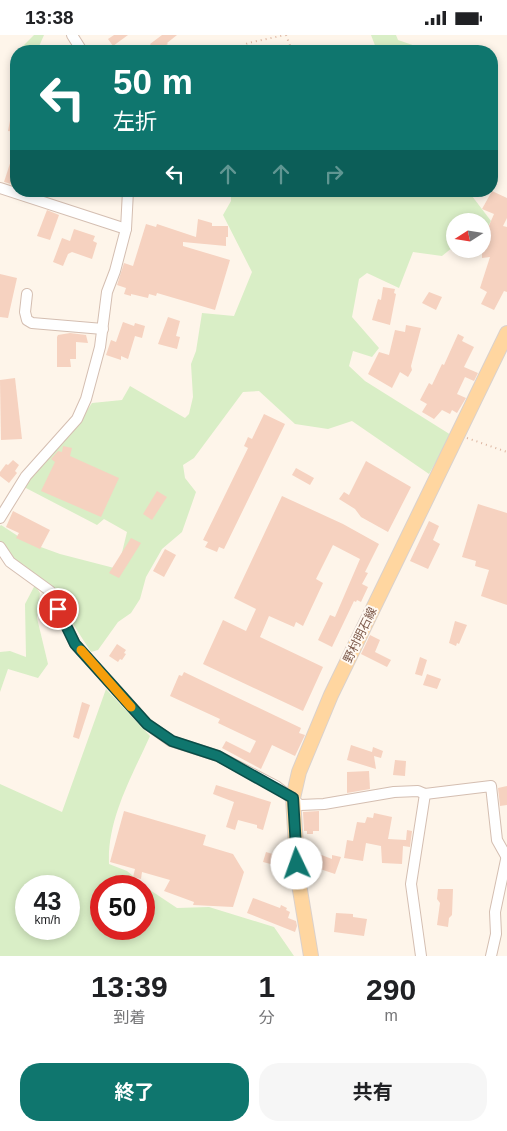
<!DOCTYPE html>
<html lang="ja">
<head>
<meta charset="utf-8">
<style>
  :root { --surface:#fff; --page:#f6f6f6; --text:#202124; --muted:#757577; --accent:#0f766e }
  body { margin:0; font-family:Arial,"Noto Sans JP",sans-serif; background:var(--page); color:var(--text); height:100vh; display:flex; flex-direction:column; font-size:19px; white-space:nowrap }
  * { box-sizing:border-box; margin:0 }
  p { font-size:16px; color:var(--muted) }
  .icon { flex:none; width:28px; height:28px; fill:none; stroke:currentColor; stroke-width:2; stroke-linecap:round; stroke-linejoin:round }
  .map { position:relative; height:921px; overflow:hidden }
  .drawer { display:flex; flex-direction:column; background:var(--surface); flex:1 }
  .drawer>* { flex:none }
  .banner { position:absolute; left:10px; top:10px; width:488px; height:152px; border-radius:20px; box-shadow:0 2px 8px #0003; background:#0f766e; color:#fff; overflow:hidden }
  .needle { width:32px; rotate:258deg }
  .buttons { position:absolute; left:446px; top:178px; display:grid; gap:10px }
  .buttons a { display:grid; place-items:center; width:45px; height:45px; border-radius:50%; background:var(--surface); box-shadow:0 2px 8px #0003; font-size:25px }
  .speed { position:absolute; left:15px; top:840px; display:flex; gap:10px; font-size:25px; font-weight:700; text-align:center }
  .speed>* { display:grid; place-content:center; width:65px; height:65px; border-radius:50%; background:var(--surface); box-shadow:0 2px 8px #0003; line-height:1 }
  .speed small { font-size:12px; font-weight:400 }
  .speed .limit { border:8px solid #d22; background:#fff; color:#111 }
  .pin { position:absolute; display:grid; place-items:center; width:42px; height:42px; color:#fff; margin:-21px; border:2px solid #fff; border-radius:50%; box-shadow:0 1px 5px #0007 }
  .me { position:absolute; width:55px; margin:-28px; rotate:357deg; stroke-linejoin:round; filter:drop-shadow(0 0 4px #0008) }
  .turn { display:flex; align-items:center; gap:18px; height:105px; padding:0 20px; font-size:22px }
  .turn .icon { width:65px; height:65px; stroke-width:2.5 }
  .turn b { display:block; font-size:35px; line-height:42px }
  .lanes { display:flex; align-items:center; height:48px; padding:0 20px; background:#0003; justify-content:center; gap:25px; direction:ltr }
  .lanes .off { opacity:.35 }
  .eta { display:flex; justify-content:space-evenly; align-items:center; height:85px; text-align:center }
  .eta b { font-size:30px; font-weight:700; line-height:35px }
  .cta { display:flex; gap:10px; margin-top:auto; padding:10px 20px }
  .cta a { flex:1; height:58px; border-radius:20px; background:var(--accent); color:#fff; font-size:20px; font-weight:700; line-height:58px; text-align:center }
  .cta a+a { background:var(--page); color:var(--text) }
  .status { display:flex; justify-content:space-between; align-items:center; height:35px; padding:0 25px; background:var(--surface); direction:ltr }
  .status svg { height:14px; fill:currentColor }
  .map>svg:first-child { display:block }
  .green { fill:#d9eec6; fill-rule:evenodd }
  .building { fill:#f6d2c0 }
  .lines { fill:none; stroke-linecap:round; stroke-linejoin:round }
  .minor-casing { stroke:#d4beb1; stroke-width:12 }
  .major-casing { stroke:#dad1cc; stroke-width:16 }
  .path { stroke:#dcb5a1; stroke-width:2; stroke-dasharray:1 4; stroke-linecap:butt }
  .minor { stroke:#fff; stroke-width:10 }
  .major { stroke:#ffd6a0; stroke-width:14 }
  .route-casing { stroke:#0a4d48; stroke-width:12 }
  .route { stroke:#0f766e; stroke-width:9 }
  .slow { stroke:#f59e0b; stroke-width:9 }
  .labels { text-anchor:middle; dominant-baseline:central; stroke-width:4; stroke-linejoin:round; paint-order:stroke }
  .street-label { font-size:12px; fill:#7c594a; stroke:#fff9f2 }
</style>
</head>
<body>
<div class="status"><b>13:38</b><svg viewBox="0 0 49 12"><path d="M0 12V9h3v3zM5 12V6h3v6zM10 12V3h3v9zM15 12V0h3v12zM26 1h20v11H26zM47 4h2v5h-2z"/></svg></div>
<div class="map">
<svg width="507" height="921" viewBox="0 0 507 921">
  <rect width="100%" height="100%" fill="#fef5ea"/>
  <g class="green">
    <polygon points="34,0 44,0 37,16 18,16"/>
    <polygon points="371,0 396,0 398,5 430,16 374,16 376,13"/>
    <polygon points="231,156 289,156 299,159 300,156 461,156 472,161 491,186 483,200 482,186 455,186 455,212 453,212 442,221 413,217 399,253 367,238 359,244 352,282 379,313 372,322 353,316 349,331 365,346 451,400 429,439 352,386 328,394 295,389 259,356 243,357 194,423 183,430 185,443 196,457 182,497 162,514 146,542 140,564 131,578 118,587 98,615 91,617 73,589 53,553 24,530 8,520 0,509 0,491 1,490 27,507 60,519 118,534 127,497 104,484 97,490 24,452 27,443 76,392 92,368 122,365 130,351 185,383 189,379 193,362 191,329 196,316 202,278 234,281 252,237 223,180 231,166"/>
    <polygon points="35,550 40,558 37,583 48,629 38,643 8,634 0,657 0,617 10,616 26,622 25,569"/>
    <path d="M106 654 150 701C132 741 107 784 109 829L127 836 150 855 177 873 209 872 274 892 294 921H0V749L62 777ZM26 851H69V894H26ZM101 851H144V894H101Z"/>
  </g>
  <g class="building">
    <polygon points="114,0 128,0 113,11 108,4"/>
    <polygon points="162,0 177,0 167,8 168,9 155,16 150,9"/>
    <polygon points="13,70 16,70 16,97 8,96"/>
    <polygon points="14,116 16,116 16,137 11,149 4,147"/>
    <polygon points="492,156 507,163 507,183 503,191 507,192 507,257 504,256 494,275 481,269 487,257 480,253 490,222 482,223 482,199 485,200 494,179 482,174"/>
    <polygon points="47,175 59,180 50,205 37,201"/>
    <polygon points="198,184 212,188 212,191 228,191 228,202 226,202 226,211 183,207 183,211 230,225 215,275 157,258 156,261 149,259 148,263 131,259 131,261 124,259 126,253 117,250 124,228 133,231 146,189 156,192 157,189 196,202"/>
    <polygon points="74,194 95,201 93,206 97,208 92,224 72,217 68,219 63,231 53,227 62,203 70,206"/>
    <polygon points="0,239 17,243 8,283 0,282"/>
    <polygon points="383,252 395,254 394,258 396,259 390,290 372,285 378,264 381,265"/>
    <polygon points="429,257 442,262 436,275 422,268"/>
    <polygon points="168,282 180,286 176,301 180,302 177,314 158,309"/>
    <polygon points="123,287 134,291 135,288 145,291 142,303 135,301 128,324 121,321 121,325 106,320 111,305 116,307"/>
    <polygon points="406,290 421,293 411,331 412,335 408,342 400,337 392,353 368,339 379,317 389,320 395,295 405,297"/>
    <polygon points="70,298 86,300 88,308 76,307 76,324 70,324 71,332 57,332 57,302 58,300"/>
    <polygon points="458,299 464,302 462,306 474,312 464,332 478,338 474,346 465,342 457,359 466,363 457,378 452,375 450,379 442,375 434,384 422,377 427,369 420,365 429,348 432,350 442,329 444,330"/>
    <polygon points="15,343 22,404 1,405 0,345"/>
    <polygon points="264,379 285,389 224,514 219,512 217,517 205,512 208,507 203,505 248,413 244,411 248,402 252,404"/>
    <polygon points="63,411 72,413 70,421 119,443 101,482 41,456 55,427 51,424 58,416 62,417"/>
    <polygon points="13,425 19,430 15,436 17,438 9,448 0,441 0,437 6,429 8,430"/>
    <polygon points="366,426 411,452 388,497 361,482 355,474 339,464 344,457 349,460"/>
    <polygon points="296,433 314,443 310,450 292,440"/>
    <polygon points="157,456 167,462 152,485 143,479"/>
    <polygon points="282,461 343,489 379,509 365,537 368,538 362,549 368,552 361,567 357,565 356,567 354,566 332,612 318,605 330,580 335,582 360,524 333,510 316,544 323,548 303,591 296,587 294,592 269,581 260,602 323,632 303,676 203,629 223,585 246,596 256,574 234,563"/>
    <polygon points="478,469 507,478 507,570 481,561 489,535 475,531 476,526 462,522"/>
    <polygon points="13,476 50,495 40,514 16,503 19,498 6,492"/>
    <polygon points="429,486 439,491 433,505 440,509 428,534 410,526"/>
    <polygon points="131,503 141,508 119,543 109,538"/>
    <polygon points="165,514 176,520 164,542 153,536"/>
    <polygon points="455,586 467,590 459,609 457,608 456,611 449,608"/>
    <polygon points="370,600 380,605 375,617 391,625 387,632 361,619"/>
    <polygon points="117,609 126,615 124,618 126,619 122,625 120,624 118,627 109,621"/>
    <polygon points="420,622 427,625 422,641 415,639"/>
    <polygon points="184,637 301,693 299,698 305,700 295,721 272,710 261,734 222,713 226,706 250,718 256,706 218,688 220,684 170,661 179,640 182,641"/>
    <polygon points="427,639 441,644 437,654 423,650"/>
    <polygon points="82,667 90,670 79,704 73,702"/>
    <polygon points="351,710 372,717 373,712 383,716 381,723 374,721 376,734 347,725"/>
    <polygon points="395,725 406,726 405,741 393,740"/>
    <polygon points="369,736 370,754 347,758 347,737"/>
    <polygon points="216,750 271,767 263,795 257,793 257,790 238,785 235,795 226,792 234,767 213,759"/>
    <polygon points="507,751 507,770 500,771 498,753"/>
    <polygon points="124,776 206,800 203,810 233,819 244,837 233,872 193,870 194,867 164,856 170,845 142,837 141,844 133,842 135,834 110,827"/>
    <polygon points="319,776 319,796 313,796 313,799 307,799 307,796 304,796 303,777"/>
    <polygon points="374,778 392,782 388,804 406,805 407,795 412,796 410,812 403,811 402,829 382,828 381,811 366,808 363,826 344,823 347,805 353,806 357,787 365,788 367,782 373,783"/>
    <polygon points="266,817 286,823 278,831 263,827"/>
    <polygon points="319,819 332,824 332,820 341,822 335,839 314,832"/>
    <polygon points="438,854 453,854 452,880 449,883 448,892 437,890 440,868 437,864"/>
    <polygon points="253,863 280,873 281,870 287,873 286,875 290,877 288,883 296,886 297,891 295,897 247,878"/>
    <polygon points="336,878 353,879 353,882 367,884 364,901 334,897"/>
  </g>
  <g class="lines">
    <g class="minor-casing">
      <g id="minor">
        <polyline points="72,0 82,16"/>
        <polyline points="0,153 126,194"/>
        <polyline points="27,259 25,277 27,285 32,288 103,294"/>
        <polyline points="0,483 26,441 77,384 86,364 100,312 107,257 115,236 126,194 128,156"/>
        <polyline points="0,512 10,527 50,556 75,609 147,689 171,706 218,721 276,751 300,770 324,769 394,757 418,756 425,759 491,751 497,805 506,821"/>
        <polyline points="421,921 411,849 425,759"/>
        <polyline points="491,921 496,899 495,877 507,820"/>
      </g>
    </g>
    <g class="major-casing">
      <polyline id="major" points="311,921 298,843 293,763 299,737 331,660 507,298"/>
    </g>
    <g class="path">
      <polyline points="286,0 292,16"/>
      <polyline points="233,16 248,8 285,0"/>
      <polyline points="467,403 507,417"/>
    </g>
    <use href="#minor" class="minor"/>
    <use href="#major" class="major"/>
  </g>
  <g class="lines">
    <g class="route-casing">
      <polyline id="route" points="58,574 75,609 147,689 172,706 218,721 293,763 297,829"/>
    </g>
    <use href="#route" class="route"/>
    <polyline class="slow" points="81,615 131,672"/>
  </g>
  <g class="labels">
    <g class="street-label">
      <text transform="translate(360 600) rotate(-64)">野村明石線</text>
    </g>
  </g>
</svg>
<div class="buttons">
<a><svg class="needle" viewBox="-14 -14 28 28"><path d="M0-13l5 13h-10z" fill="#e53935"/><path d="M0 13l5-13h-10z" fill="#757577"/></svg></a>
</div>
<div class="speed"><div>43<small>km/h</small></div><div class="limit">50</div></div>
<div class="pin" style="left:58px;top:574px;background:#d93025"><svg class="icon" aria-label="arrive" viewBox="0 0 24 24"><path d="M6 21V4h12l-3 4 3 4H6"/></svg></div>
<svg class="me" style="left:297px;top:829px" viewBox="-20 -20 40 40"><circle r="19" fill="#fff"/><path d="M0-13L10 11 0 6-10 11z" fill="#0f766e"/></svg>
<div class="banner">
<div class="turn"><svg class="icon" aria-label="left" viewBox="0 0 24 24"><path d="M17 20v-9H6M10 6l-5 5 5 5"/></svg><div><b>50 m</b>左折</div></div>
<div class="lanes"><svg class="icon" aria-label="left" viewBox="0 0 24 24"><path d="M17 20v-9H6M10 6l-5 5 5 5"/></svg><svg class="icon off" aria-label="ahead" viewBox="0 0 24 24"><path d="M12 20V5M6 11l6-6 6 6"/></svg><svg class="icon off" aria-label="ahead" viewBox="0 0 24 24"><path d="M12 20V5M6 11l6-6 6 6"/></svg><svg class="icon off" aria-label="right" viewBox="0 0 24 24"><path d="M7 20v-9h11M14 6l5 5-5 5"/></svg></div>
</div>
</div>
<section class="drawer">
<div class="eta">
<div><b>13:39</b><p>到着</p></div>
<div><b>1</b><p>分</p></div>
<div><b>290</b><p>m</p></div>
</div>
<div class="cta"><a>終了</a><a>共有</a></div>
</section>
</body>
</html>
